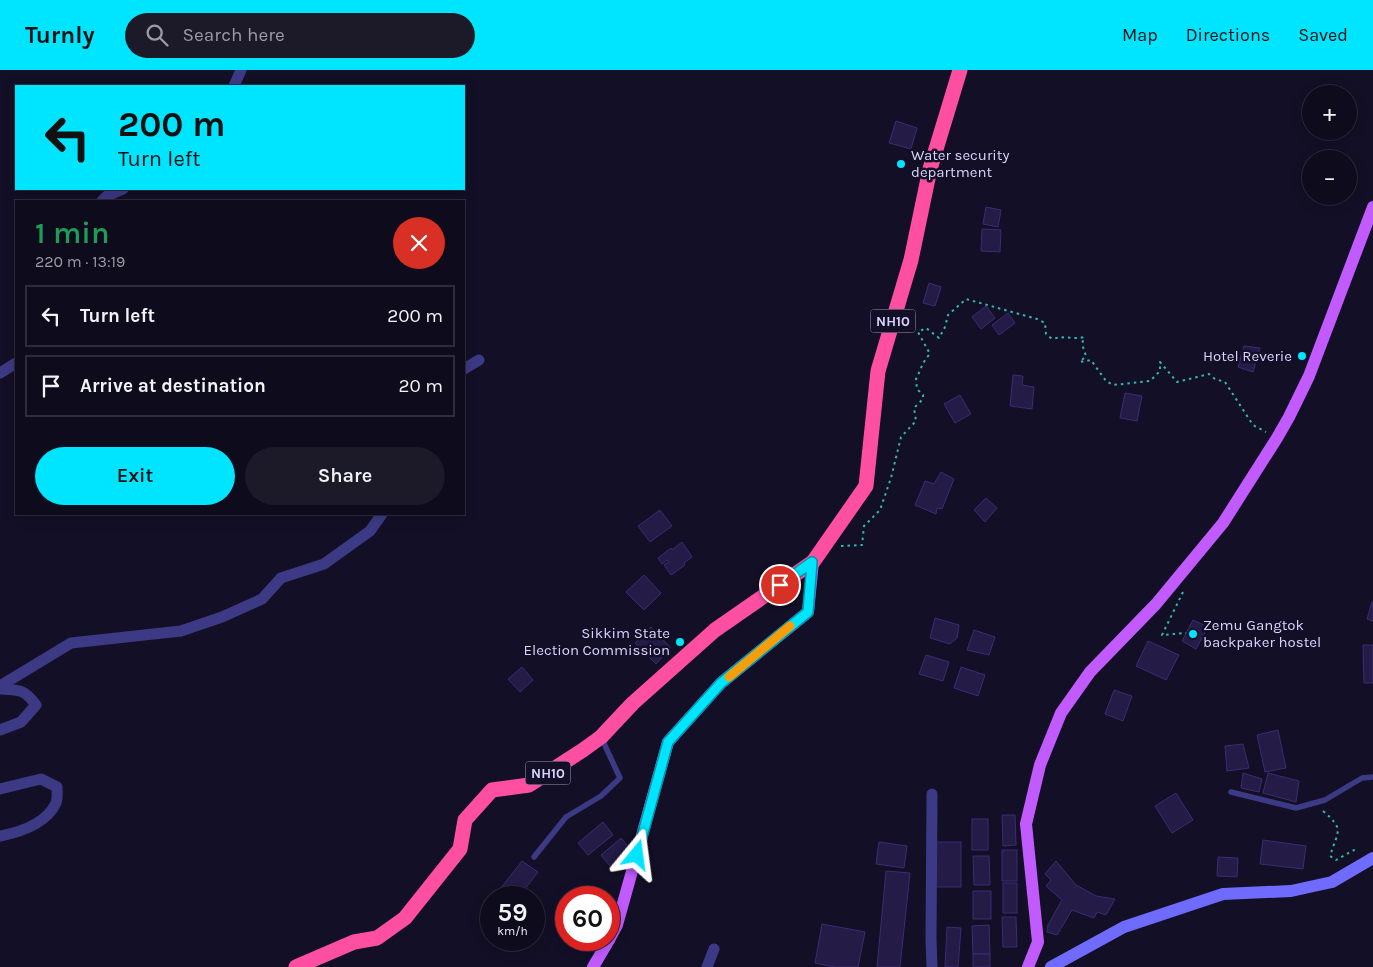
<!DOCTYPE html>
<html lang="en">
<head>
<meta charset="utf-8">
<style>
  :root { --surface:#0e0b1c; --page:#1c1929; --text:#f1f3f6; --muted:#9b9ba3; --line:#2e2b3b; --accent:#00e5ff }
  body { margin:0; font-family:Karla,sans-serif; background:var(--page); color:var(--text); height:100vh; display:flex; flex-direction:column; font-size:19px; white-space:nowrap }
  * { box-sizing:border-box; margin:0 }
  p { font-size:16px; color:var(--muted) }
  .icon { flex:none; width:28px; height:28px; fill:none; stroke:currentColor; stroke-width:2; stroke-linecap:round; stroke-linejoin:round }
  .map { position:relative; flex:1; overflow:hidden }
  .drawer { position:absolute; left:15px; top:130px; width:450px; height:315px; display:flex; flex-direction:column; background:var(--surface); border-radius:0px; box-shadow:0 2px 12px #0003,0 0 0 1px var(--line) }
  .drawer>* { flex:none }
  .guide { position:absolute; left:15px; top:15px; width:450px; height:105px; border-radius:0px; box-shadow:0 2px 12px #0003,0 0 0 1px var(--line); background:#00e5ff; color:#111; overflow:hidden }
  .fabs { position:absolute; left:1302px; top:15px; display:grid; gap:10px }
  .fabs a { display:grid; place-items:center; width:55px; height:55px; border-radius:50%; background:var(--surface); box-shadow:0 2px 12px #0003,0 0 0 1px var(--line); font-size:25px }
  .speed { position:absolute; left:480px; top:816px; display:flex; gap:10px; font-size:25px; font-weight:700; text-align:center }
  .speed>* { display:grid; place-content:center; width:65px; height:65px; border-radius:50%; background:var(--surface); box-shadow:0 2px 12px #0003,0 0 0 1px var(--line); line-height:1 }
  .speed small { font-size:12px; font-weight:400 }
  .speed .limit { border:8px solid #d22; background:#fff; color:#111 }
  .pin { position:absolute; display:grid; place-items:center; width:42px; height:42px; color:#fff; margin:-21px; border:2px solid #fff; border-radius:50%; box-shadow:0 1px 5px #0007 }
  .me { position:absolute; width:55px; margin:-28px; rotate:16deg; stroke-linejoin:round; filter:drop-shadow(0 0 4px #0008) }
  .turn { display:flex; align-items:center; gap:18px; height:105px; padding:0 20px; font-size:22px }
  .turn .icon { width:65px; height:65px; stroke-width:2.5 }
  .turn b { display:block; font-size:35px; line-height:42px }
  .round { display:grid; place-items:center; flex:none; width:52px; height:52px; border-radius:26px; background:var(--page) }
  .overview { display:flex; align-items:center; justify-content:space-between; height:85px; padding:0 20px }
  h1 { font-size:30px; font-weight:600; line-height:38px; color:#1e9e55 }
  .button { display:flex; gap:10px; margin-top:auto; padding:10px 20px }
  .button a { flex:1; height:58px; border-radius:30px; background:var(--accent); color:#111; font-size:20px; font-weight:600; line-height:58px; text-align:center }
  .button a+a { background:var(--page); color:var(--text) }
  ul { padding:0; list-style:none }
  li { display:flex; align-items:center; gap:15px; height:62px; margin:0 10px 8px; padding:0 10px; border:2px solid var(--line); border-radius:0px }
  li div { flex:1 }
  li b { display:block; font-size:19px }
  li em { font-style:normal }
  header { display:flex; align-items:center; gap:30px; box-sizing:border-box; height:70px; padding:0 25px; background:var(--accent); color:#111 }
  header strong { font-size:24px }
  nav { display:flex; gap:28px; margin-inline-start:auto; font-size:18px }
  .search { width:350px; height:45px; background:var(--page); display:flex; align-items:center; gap:12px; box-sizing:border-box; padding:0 18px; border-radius:28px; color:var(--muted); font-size:19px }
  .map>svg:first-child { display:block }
  .building { fill:#241b47; stroke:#3b2d73 }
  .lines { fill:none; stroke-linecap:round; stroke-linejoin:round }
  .path { stroke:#2fb8b0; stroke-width:2; stroke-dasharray:2.5 4; stroke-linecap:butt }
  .lane { stroke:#3d3a85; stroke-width:5.5 }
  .street { stroke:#3d3a85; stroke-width:11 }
  .secondary { stroke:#6f6bff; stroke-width:12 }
  .primary { stroke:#c25bff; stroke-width:12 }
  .highway { stroke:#ff4fa3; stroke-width:15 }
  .route-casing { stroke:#0095a6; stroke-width:12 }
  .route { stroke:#00e5ff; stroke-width:9 }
  .slow { stroke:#f59e0b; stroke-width:9 }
  .poi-dot { fill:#00e5ff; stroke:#130f26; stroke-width:2 }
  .labels { text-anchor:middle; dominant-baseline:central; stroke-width:5; stroke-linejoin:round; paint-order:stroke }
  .shield { fill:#130f26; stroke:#9e99be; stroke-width:1 }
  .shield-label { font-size:14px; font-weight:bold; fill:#d9d4ff }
  .poi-label { font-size:15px; fill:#d9d4ff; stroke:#130f26; text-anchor:start }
</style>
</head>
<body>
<header>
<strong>Turnly</strong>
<div class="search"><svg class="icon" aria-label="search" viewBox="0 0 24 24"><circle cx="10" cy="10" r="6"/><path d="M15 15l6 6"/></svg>Search here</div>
<nav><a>Map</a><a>Directions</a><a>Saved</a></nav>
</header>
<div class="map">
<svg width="1373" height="897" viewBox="0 0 1373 897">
  <rect width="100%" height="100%" fill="#130f26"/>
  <g class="building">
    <polygon points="896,51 917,58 911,79 889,73"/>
    <polygon points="986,137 1001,140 998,157 983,154"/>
    <polygon points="982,159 1001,160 1000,182 981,181"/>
    <polygon points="929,213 941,217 935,236 923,233"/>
    <polygon points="986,236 995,248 981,259 972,247"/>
    <polygon points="1008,243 1015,253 999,265 992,255"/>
    <polygon points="1244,276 1260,278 1253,302 1238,297"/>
    <polygon points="1013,305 1023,306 1022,315 1034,317 1032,339 1010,336"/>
    <polygon points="1125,323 1142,326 1137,351 1120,348"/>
    <polygon points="960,325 971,344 955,353 944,334"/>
    <polygon points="941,402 954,409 942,439 937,438 936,444 915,435 925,411 934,414"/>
    <polygon points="986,428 997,438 985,452 974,440"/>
    <polygon points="660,440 672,456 650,472 638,456"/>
    <polygon points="682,472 692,487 684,493 685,495 671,505 664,495 669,492 667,490 662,494 658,488 671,478 672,480"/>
    <polygon points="644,505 661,523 644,540 626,522"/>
    <polygon points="1372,532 1373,532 1373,551 1367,549"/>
    <polygon points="935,548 959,555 957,568 950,574 930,568"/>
    <polygon points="1193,550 1208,557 1196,579 1182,571"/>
    <polygon points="651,557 671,578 656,594 635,573"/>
    <polygon points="974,560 995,567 989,585 967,580"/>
    <polygon points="1148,571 1179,585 1166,610 1136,596"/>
    <polygon points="1363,575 1373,575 1373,613 1364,613"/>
    <polygon points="926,585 949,592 943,611 919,604"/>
    <polygon points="522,597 533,610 520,622 508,609"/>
    <polygon points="961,597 985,605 978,626 954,618"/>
    <polygon points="1114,620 1132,626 1123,651 1105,644"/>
    <polygon points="1278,660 1286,698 1265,702 1257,665"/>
    <polygon points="1243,674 1249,698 1227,701 1225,676"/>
    <polygon points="1243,703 1262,709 1259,722 1241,718"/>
    <polygon points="1268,703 1299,711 1296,732 1263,723"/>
    <polygon points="1176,723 1193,750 1172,763 1155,736"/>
    <polygon points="1002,745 1015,745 1016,775 1003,776"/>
    <rect x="972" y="749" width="16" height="31"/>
    <polygon points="603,752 613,765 588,785 578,773"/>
    <polygon points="621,768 631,780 610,796 601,785"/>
    <polygon points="1263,770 1306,776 1303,799 1260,794"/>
    <polygon points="879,772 907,776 904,798 876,794"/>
    <rect x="935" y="772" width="26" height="45"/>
    <rect x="1002" y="780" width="15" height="31"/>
    <polygon points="973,786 989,786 990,815 974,815"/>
    <polygon points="1218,787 1238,788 1237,807 1217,806"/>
    <polygon points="522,791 538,802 518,828 503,828 497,823"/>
    <polygon points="1056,791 1076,815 1096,826 1115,829 1106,845 1097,842 1094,848 1072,840 1057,865 1047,862 1048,855 1062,830 1046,816 1051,810 1045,804"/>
    <polygon points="886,801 910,803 900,897 877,897"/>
    <rect x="1003" y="813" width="14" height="30"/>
    <rect x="973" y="821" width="18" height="28"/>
    <polygon points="1002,847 1016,847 1017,877 1003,877"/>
    <polygon points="822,854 865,862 858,897 834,897 815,893"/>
    <polygon points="989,855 990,884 973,884 972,856"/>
    <polygon points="947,857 961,858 958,897 945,897"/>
    <rect x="973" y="884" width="17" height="13"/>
  </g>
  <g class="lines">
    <g class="path">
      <path d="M841 476 862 475 864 456 880 440 891 408 901 367 916 351 914 338 923 329V325L917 319 916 309C921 300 922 292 930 284L918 262 926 258 939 268 945 257 948 245 966 229 1037 249 1045 253 1046 264 1052 269C1065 265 1072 270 1084 267L1082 274 1086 286 1080 292 1091 290 1106 311 1113 315 1150 311 1160 301V292L1177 312 1209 304 1215 309 1225 312 1253 355 1266 362"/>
      <polyline points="1183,522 1162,565 1186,563"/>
      <path d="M1323 741C1345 760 1338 760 1330 786L1336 790 1354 780 1358 783"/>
    </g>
    <g class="lane">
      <polyline points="1231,722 1296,738 1325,730 1362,708 1373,707"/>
      <polyline points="534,787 566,747 601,726 620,708 601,667"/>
    </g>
    <g class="street">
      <polyline points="234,16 241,0"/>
      <polyline points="102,131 107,126 123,119"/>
      <polyline points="464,299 479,290"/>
      <polyline points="0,303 16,293"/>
      <polyline points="0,616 71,573 181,561 222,547 262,529 281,508 324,494 370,461 382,444"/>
      <path d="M0 619C20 620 24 619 36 635L21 652 0 660"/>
      <path d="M0 719 41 709 57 717C57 722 58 728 56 733 46 754 21 762 0 766"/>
      <polyline points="932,724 931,869 932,897"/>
      <polyline points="707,897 714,879"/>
    </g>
    <polyline class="secondary" points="1051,897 1124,857 1223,824 1291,821 1332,812 1373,788"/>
    <g class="primary">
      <polyline points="609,870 617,855 668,672 721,613 808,542 813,492"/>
      <polyline points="593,897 609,870"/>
      <polyline points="1028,897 1038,872 1026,754 1040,695 1061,643 1090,602 1156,534 1223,453 1277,368 1289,347 1309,306 1373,137"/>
    </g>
    <polyline class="highway" points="296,897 354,872 377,868 405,848 460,779 465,750 492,720 529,715 583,680 601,667 633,633 715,560 813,492 866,416 878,301 911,190 930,99 960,0"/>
  </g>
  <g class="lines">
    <g class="route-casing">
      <polyline id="route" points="637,785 668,672 721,613 808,542 812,492 780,515"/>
    </g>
    <use href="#route" class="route"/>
    <polyline class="slow" points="729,607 790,556"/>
  </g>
  <g class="poi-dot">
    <circle cx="901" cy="94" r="5"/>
    <circle cx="1302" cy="286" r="5"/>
    <circle cx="1193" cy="564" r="5"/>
    <circle cx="680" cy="572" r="5"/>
  </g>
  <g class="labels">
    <g class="shield">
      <rect x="870.5" y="239.5" width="45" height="23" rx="4"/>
      <rect x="525.5" y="691.5" width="45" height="23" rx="4"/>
    </g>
    <g class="shield-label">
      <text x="893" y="251">NH10</text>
      <text x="548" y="703">NH10</text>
    </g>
    <g class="poi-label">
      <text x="911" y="85">Water security<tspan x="911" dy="17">department</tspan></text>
      <text x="1292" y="286" text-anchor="end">Hotel Reverie</text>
      <text x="1203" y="555">Zemu Gangtok<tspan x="1203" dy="17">backpaker hostel</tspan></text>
      <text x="670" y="563" text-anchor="end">Sikkim State<tspan x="670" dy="17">Election Commission</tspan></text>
    </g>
  </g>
</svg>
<div class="fabs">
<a>+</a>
<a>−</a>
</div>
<div class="speed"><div>59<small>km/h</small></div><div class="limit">60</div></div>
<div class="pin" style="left:780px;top:515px;background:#d93025"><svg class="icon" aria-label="arrive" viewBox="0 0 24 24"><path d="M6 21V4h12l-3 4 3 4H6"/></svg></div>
<svg class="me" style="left:637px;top:785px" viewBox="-20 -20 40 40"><path d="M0-17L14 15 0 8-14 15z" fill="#00e5ff" stroke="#fff" stroke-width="4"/></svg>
<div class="guide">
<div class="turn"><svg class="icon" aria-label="left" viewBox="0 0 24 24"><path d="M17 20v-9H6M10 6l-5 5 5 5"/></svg><div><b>200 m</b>Turn left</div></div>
</div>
<section class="drawer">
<div class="overview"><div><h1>1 min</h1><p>220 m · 13:19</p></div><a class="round" style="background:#d93025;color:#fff"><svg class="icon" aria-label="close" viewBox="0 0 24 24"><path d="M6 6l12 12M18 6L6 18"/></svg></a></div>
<ul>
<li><svg class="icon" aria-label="left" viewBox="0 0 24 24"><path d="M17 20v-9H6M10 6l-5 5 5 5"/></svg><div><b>Turn left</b></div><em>200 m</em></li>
<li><svg class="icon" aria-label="arrive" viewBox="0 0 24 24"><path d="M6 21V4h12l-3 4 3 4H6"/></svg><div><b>Arrive at destination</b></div><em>20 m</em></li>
</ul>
<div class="button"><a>Exit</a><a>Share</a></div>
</section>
</div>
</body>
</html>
